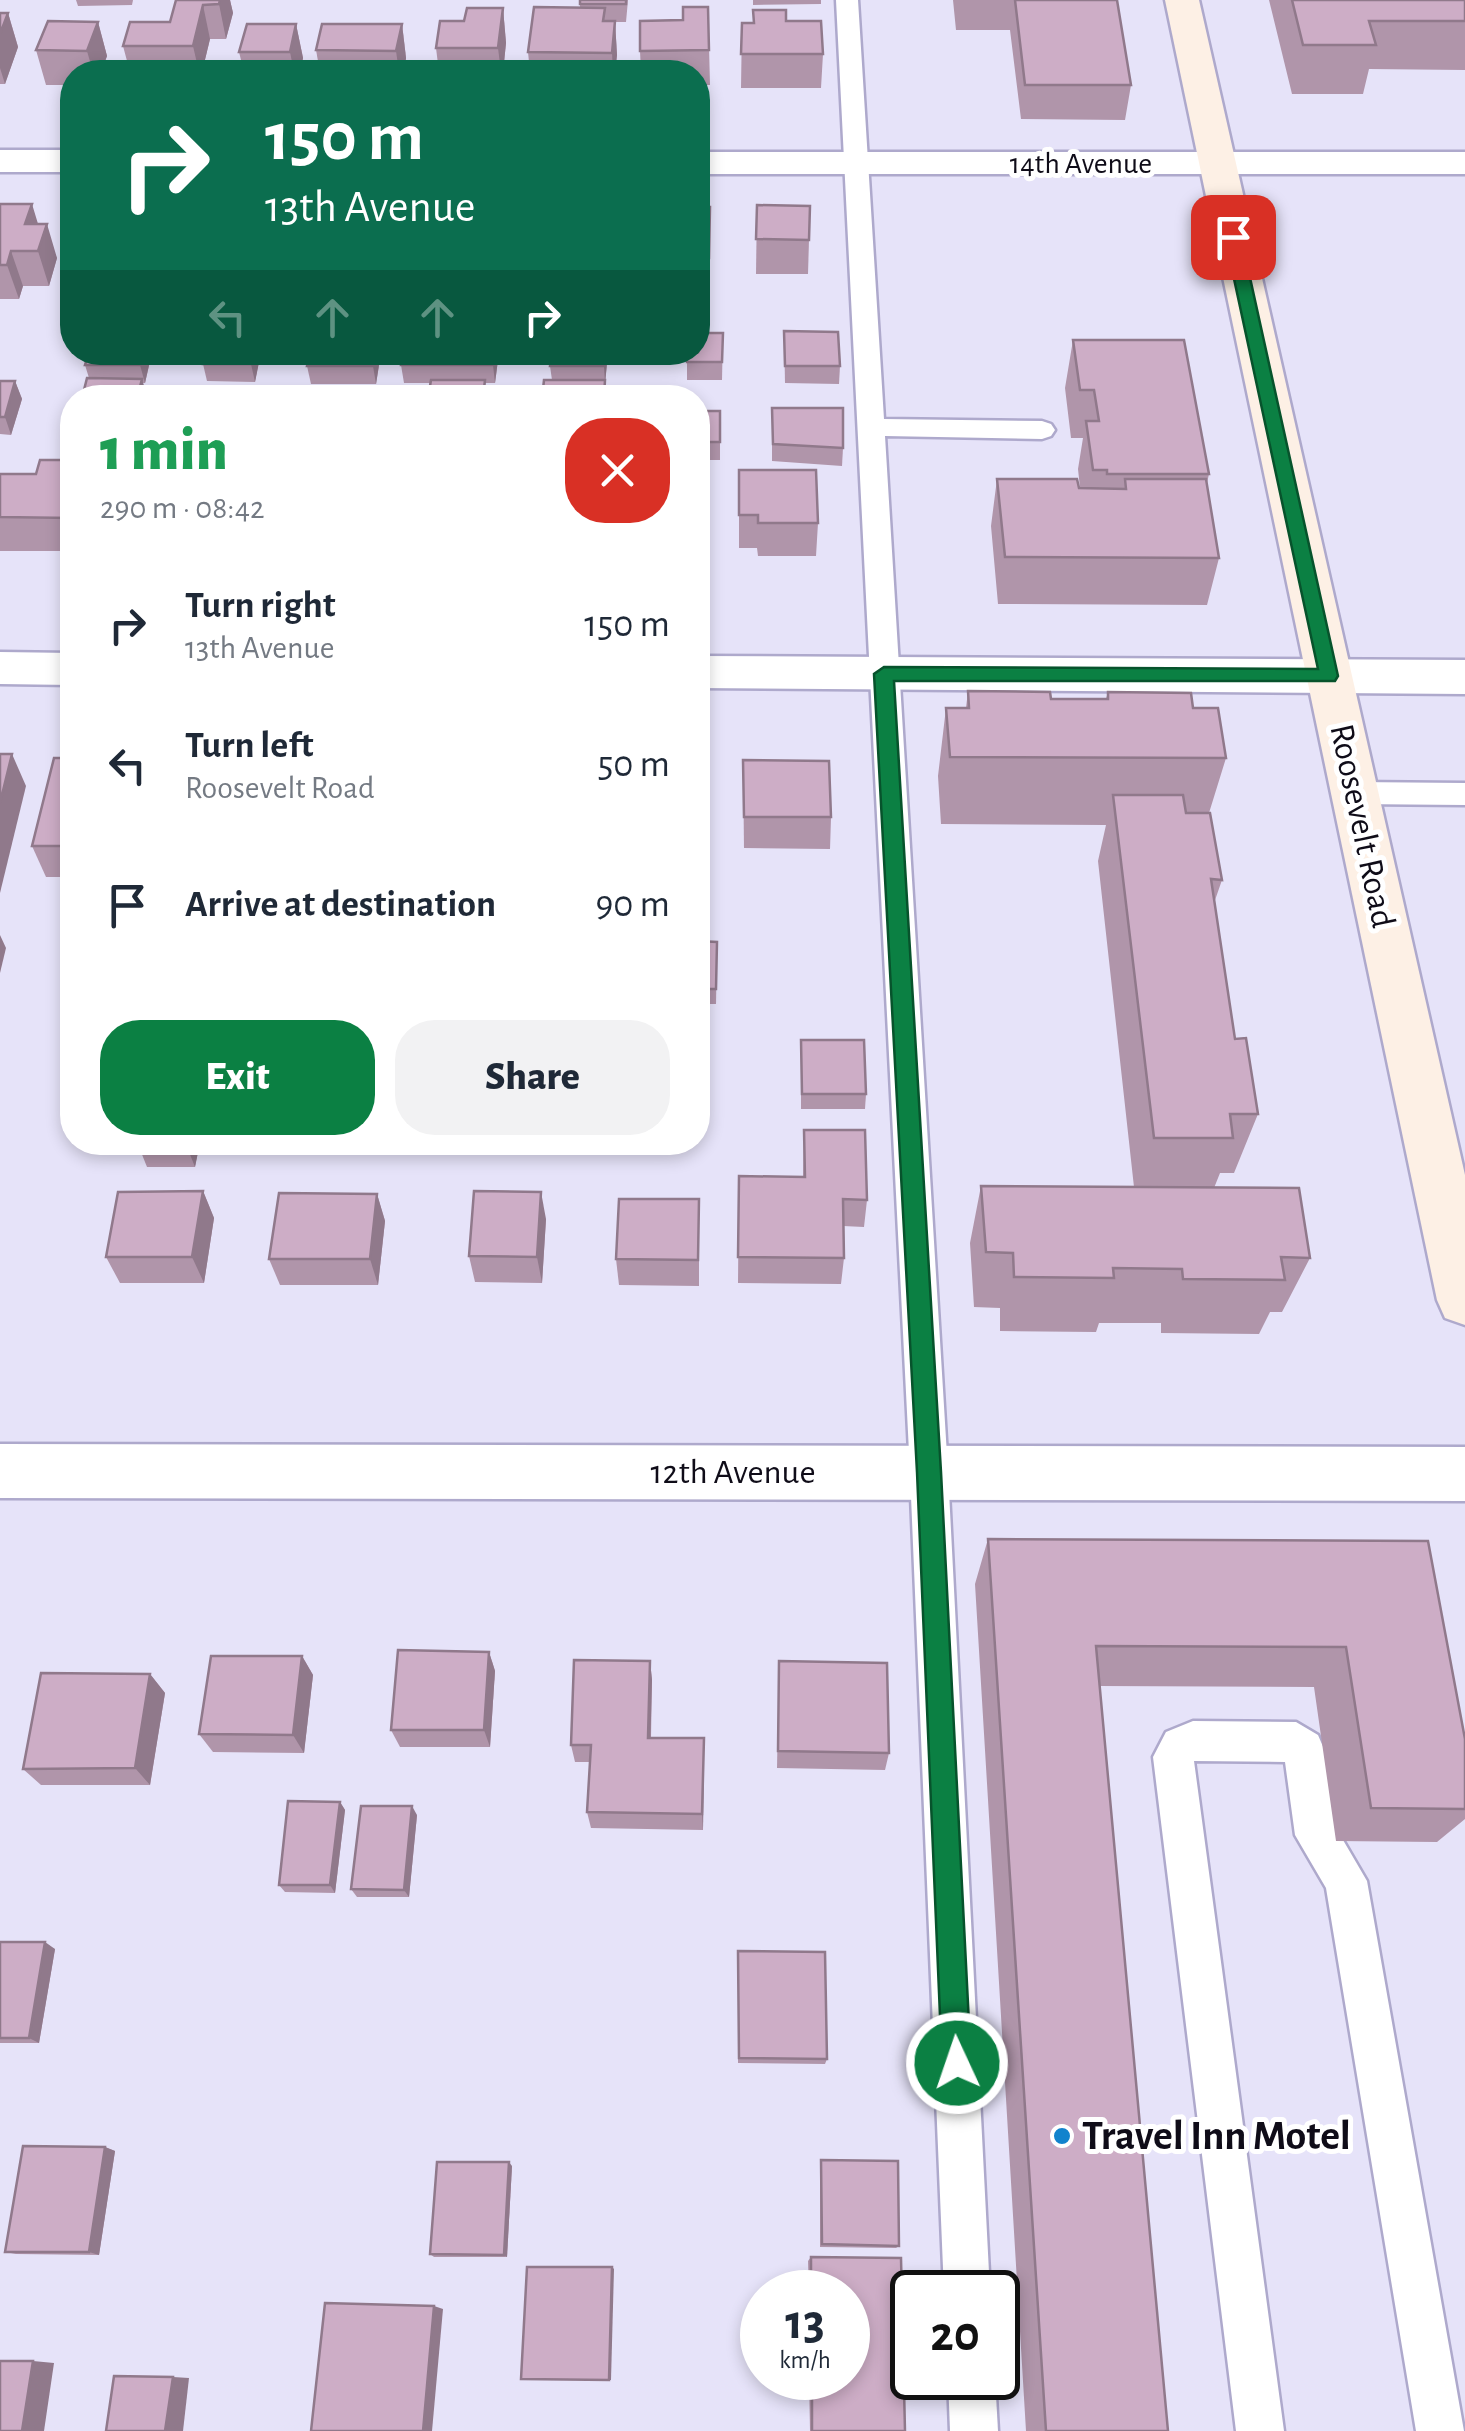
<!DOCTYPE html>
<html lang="en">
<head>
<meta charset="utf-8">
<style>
  :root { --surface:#fff; --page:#f2f2f3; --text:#1f2937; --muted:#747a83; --accent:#0b8043 }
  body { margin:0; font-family:"Alegreya Sans",sans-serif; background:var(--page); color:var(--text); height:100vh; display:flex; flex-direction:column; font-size:38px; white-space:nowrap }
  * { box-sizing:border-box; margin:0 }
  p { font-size:32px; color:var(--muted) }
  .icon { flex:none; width:55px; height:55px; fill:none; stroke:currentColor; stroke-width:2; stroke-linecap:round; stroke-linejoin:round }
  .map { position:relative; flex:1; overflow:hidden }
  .sheet { position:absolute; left:60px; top:385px; width:650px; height:770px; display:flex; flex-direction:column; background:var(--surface); border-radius:40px; box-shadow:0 5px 15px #0003 }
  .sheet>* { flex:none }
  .guide { position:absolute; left:60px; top:60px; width:650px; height:305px; border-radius:40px; box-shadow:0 5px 15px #0003; background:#0b6e4f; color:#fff; overflow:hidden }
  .speed { position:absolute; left:740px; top:2270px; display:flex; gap:20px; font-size:50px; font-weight:700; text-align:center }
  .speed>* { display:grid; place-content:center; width:130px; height:130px; border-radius:50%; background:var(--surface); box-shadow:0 5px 15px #0003; line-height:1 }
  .speed small { font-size:25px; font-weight:400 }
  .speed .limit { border:5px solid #111; border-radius:15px; background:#fff; color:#111 }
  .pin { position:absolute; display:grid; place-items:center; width:85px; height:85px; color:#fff; margin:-42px; border-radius:20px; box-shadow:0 5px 15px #0006 }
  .me { position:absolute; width:110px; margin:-55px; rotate:357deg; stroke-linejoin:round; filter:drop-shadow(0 0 8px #0008) }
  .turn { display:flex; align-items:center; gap:35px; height:210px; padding:0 40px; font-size:45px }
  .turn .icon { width:130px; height:130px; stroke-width:2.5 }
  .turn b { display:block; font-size:70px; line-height:85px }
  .lanes { display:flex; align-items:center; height:95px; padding:0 40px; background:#0003; justify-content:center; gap:50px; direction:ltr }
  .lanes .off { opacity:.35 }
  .round { display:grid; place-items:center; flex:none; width:105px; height:105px; border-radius:40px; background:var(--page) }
  .headline { display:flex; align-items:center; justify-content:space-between; height:170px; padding:0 40px }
  h1 { font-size:60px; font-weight:800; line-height:75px; color:#1e9e55 }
  .button { display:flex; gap:20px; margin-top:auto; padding:20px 40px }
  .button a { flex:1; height:115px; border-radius:40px; background:var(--accent); color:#fff; font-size:40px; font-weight:800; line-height:115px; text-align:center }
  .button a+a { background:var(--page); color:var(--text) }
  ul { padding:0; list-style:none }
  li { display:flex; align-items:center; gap:30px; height:140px; padding:0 40px }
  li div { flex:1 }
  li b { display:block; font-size:38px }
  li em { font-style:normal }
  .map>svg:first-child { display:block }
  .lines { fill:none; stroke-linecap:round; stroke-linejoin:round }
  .service-casing { stroke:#aea9cc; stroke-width:5 }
  .minor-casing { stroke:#aea9cc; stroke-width:5 }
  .secondary-casing { stroke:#aea9cc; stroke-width:5 }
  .service { fill:#fff; fill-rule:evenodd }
  .minor { fill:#fff; fill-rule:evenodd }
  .secondary { fill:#fdf0e5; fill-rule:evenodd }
  .wall { fill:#b095aa }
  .shaded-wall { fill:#90798b }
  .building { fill:#cdadc6; stroke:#90798b; stroke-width:2.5 }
  .route { fill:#0b8043; stroke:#07532c; stroke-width:2.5 }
  .poi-dot { fill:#1283cd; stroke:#fff; stroke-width:4 }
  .labels { text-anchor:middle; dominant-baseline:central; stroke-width:10; stroke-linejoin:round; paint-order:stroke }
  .far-street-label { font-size:30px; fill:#0f0c18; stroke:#fff }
  .street-label { font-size:35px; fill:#0f0c18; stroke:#fff }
  .near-poi-label { font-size:42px; font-weight:bold; fill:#0f0c18; stroke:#fff; text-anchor:start }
</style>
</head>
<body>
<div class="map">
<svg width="1465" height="2431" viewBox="0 0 1465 2431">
  <rect width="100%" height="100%" fill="#e6e3f9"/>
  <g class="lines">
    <g class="service-casing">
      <g id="service">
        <polygon points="836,0 858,0 884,419 1042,421 1051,424 1055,430 1051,436 1042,439 885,436 948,1472 990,2292 944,2292 910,1472"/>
        <polygon points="1354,782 1465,783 1465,805 1354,804 1343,801 1339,793 1343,785"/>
        <polygon points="1193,1721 1296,1722 1318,1735 1324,1749 1336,1828 1367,1881 1464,2431 1416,2431 1326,1888 1295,1835 1285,1762 1194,1761 1284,2431 1236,2431 1153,1757 1166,1732"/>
        <polygon points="948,2378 995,2378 998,2431 950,2431"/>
      </g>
    </g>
    <g class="minor-casing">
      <g id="minor">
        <rect x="0" y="150" width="72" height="22"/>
        <rect x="698" y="152" width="767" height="22"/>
        <polygon points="0,652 72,653 72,685 0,684"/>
        <polygon points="698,656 1465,660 1465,694 698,688"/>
        <polygon points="0,1444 1465,1447 1465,1501 0,1498"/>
      </g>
    </g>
    <g class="secondary-casing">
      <polygon id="secondary" points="1165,0 1199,0 1465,1175 1465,1325 1445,1318 1437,1300"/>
    </g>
    <use href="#service" class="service"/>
    <use href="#minor" class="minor"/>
    <use href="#secondary" class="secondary"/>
  </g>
  <g class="wall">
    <polygon points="76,0 133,0 132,5 78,6"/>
    <polygon points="176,0 230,0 233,13 226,39 210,39 202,72 130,72 123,46 170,22"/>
    <polygon points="580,0 628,0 626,22 615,22 617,55 615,72 530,72 528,52 580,7"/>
    <polygon points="753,0 821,0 821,4 753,5"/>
    <polygon points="953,0 1117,0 1131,85 1125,120 1021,119 1010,30 956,30"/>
    <polygon points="1269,0 1465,0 1465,70 1369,69 1363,94 1292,94"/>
    <polygon points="708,7 710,85 698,85 698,72 641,72 640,51 683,20"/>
    <polygon points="503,8 506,43 503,72 439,72 436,48 464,21"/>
    <polygon points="753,10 786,21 823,54 821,88 741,88 742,23 753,23"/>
    <polygon points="0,13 8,13 18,47 5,84 0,84"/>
    <polygon points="98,22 107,56 101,72 72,72 72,85 46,85 36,50"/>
    <polygon points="296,24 303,58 300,72 244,72 239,52"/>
    <polygon points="402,24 406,58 404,72 320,72 316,50"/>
    <polygon points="0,204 38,224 57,258 49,286 23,286 19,299 0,299"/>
    <polygon points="757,205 810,206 808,274 756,274"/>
    <polygon points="72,206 72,274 62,239"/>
    <polygon points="698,207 710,207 709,292 698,292"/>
    <polygon points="784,331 840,366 839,384 785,383"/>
    <polygon points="723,333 722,380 687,380 687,352"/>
    <polygon points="1073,340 1209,474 1207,483 1219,558 1207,605 998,604 991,526 997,479 1080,488 1078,469 1083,438 1071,438 1065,388"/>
    <polygon points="152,352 145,383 143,383 147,398 82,398 89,378 85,365"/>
    <polygon points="205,352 261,352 255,382 207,381 203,364"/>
    <polygon points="310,352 381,352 376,384 311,384 307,366"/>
    <polygon points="403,352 499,352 495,383 485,383 487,398 428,398 430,383 404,383 401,365"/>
    <polygon points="608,352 605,384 606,397 552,380 550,366"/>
    <polygon points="0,381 15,381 22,399 11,435 0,434"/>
    <polygon points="772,408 843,448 842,466 772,461"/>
    <rect x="698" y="411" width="22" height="49"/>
    <polygon points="72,460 72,551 0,551 0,474 36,474"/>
    <polygon points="739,470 818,523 816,556 758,556 757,548 739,548"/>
    <polygon points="968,691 1051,699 1106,699 1108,692 1193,708 1226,758 1209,813 1222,880 1214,903 1235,1039 1258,1114 1234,1173 1220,1173 1214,1188 1310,1258 1282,1312 1270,1312 1259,1334 1161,1333 1161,1323 1099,1323 1096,1332 1000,1331 1000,1308 974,1307 970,1243 981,1186 1134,1187 1098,861 1106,825 941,824 938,776 946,708 966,708"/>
    <polygon points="72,758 72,877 46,877 32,846"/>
    <polygon points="698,759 705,759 706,846 698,846"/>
    <polygon points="743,760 831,817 830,849 744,848"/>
    <polygon points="698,941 717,942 716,1004 698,1004"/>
    <polygon points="801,1040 866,1094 865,1109 801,1109"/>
    <polygon points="804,1130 867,1200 864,1227 843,1226 844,1258 841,1284 738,1283 739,1176 803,1177"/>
    <polygon points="143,1142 200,1142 195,1167 147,1167 141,1152"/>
    <polygon points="203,1191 214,1218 204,1283 120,1283 106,1257"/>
    <polygon points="377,1194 385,1221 378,1285 280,1285 269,1259"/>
    <polygon points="699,1199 699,1286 619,1285 616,1259"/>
    <polygon points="546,1219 542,1283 475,1282 469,1256"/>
    <polygon points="988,1539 1428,1541 1465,1739 1465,1819 1437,1842 1336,1841 1314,1687 1099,1686 1168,2431 1026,2431 975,1584"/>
    <polygon points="489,1652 495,1671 490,1747 400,1747 391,1730"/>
    <polygon points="302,1656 313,1675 304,1753 213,1752 199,1734"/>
    <polygon points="650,1661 652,1680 651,1738 704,1738 703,1830 591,1828 587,1812 590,1762 575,1762 571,1745"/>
    <polygon points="779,1661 889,1753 885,1770 777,1768"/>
    <polygon points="150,1674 165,1693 150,1785 41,1785 23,1769"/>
    <polygon points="340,1802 345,1810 335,1893 285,1892 279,1885"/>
    <polygon points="417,1815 409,1897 357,1897 351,1889"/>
    <polygon points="0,1942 55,1949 39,2043 0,2043"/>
    <polygon points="738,1951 827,2059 825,2064 738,2063"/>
    <polygon points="105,2147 115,2151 99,2255 16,2254 5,2252"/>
    <polygon points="821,2160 899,2246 896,2248 820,2247 820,2163"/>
    <polygon points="512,2166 507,2257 434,2257 430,2254"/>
    <polygon points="811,2257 901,2258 905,2431 810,2431 809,2378 848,2378 848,2292 809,2292 808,2261"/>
  </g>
  <g class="shaded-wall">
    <polygon points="220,0 230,0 233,13 226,39 219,4"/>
    <polygon points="203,5 210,39 202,72 199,72 193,46"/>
    <polygon points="503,8 506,43 503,72 501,72 498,48"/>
    <polygon points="8,13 18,47 5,84 0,68 0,34"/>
    <polygon points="615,21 617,55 615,72 613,72 612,53"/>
    <polygon points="98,22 107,56 101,72 93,72 87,51"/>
    <polygon points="296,24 303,58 300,72 294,72 290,52"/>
    <polygon points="402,24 406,58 404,72 399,72 396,51"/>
    <polygon points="32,204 42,237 47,224 57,258 49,286 38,251 25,224"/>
    <polygon points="11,251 23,286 19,299 7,265"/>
    <polygon points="143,352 152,352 145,383 140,365"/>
    <polygon points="253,352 261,352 255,382 251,364"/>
    <polygon points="375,352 381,352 376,384 373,366"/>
    <polygon points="495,352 499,352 495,383 493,365"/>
    <polygon points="606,352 608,352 605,384 604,366"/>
    <polygon points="142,379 147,397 147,398 137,398"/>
    <polygon points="15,381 22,399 11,435 5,417"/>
    <polygon points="12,754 26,786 0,893 0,803"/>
    <polygon points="0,935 6,948 0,973"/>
    <polygon points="191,1142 200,1142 195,1167 189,1152"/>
    <polygon points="203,1191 214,1218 204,1283 192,1257"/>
    <polygon points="541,1192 546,1219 542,1283 537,1257"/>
    <polygon points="377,1194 385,1221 378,1285 370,1259"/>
    <polygon points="489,1652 495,1671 490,1747 484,1730"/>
    <polygon points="302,1656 313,1675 304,1753 293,1735"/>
    <polygon points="650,1661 652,1680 650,1755 648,1738"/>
    <polygon points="150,1674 165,1693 150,1785 135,1768"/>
    <polygon points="704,1738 704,1755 703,1830 702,1814"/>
    <polygon points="340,1802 345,1810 335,1893 330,1885"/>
    <polygon points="412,1806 417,1815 409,1897 404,1890"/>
    <polygon points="45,1942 55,1949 39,2043 29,2038"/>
    <polygon points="105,2147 115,2151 99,2255 89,2252"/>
    <polygon points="509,2162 512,2166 507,2257 504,2255"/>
    <polygon points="612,2267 614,2269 611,2380 609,2380"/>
    <polygon points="434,2306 443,2309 432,2431 423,2431"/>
    <polygon points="33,2361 54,2363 44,2431 22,2431"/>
    <polygon points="173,2377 189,2378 183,2431 165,2431"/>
  </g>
  <g class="building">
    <polygon points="176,0 220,0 219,4 203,5 193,46 123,46 130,22 170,22"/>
    <rect x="580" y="0" width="46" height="4"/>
    <polygon points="1015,0 1117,0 1131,85 1025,85"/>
    <polygon points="1292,0 1465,0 1465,21 1369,21 1376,45 1303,45"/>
    <polygon points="534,7 605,8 603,21 615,21 612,53 528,52"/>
    <polygon points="683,7 708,7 709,50 640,51 640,21 683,20"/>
    <polygon points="467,8 503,8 498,48 436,48 440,21 464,21"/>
    <polygon points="753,10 786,10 786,21 821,21 823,54 741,54 742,23 754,23"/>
    <polygon points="0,13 8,13 0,34"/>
    <polygon points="48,21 98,22 87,51 36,50"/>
    <polygon points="247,24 296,24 290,52 239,52"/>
    <polygon points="322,24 402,24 396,51 316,50"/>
    <polygon points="0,204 32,204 25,224 47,224 38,251 11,251 7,265 0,265"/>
    <polygon points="757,205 810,206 809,240 756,239"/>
    <polygon points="72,206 72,239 62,239"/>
    <polygon points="698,207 710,207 709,258 698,258"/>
    <polygon points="784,331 838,332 840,366 785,366"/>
    <polygon points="698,333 723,333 722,362 687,362 687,352 698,352"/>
    <polygon points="1073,340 1184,340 1209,474 1107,474 1107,470 1093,470 1086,421 1099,421 1094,390 1080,390"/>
    <polygon points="89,352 143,352 140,365 85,365"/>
    <polygon points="205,352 253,352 251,364 203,364"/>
    <polygon points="310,352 375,352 373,366 307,366"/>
    <polygon points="403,352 495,352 493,365 401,365"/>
    <polygon points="552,352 606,352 604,366 550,366"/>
    <polygon points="87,378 142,379 137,398 82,398"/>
    <polygon points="431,380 485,380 483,398 428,398"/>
    <polygon points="544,380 605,380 604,398 542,398"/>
    <polygon points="0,381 15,381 5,417 0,417"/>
    <polygon points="319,396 367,396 318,398"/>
    <polygon points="772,408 843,408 843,448 773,444"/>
    <rect x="698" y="411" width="22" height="31"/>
    <polygon points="40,460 72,460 72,518 0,517 0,474 36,474"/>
    <polygon points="739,470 816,470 818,523 758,523 758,515 739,515"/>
    <polygon points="997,479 1077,479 1079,488 1126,489 1125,479 1206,479 1219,558 1005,557"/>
    <polygon points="968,691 1050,692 1051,699 1108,699 1108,692 1191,693 1193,708 1218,708 1226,758 950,757 946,708 969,708"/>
    <polygon points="0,754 12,754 0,803"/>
    <polygon points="54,758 72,758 72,846 32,846"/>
    <rect x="698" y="759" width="7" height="56"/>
    <polygon points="743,760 829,761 831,817 744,817"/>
    <polygon points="1113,795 1183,795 1186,813 1210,813 1222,880 1211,879 1235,1039 1246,1038 1258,1114 1230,1114 1233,1138 1154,1138"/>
    <polygon points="698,941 717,942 716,989 698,989"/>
    <polygon points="801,1040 864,1040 866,1094 802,1094"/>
    <polygon points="804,1130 865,1130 867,1200 843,1199 844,1258 738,1257 739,1176 805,1177"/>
    <polygon points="143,1142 191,1142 189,1152 141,1152"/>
    <polygon points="981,1186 1299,1188 1310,1258 1281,1257 1285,1280 1183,1279 1182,1269 1113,1268 1114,1278 1014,1277 1013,1253 986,1252"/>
    <polygon points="203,1191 192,1257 106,1257 118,1192"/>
    <polygon points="474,1191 541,1192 537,1257 469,1256"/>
    <polygon points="279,1193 377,1194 370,1259 269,1259"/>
    <polygon points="619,1199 699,1199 698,1260 616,1259"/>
    <polygon points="988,1539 1428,1541 1465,1739 1465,1809 1371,1808 1346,1647 1096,1646 1168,2431 1046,2431"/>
    <polygon points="398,1650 489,1652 484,1730 391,1730"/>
    <polygon points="211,1656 302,1656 293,1735 199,1734"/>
    <polygon points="574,1660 650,1661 648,1738 704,1738 702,1814 587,1812 591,1745 571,1745"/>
    <polygon points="779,1661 887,1663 889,1753 778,1751"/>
    <polygon points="41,1673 150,1674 135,1768 23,1769"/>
    <polygon points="288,1801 340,1802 330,1885 279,1885"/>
    <polygon points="361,1806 412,1806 404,1890 351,1889"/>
    <polygon points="0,1942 45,1942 29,2038 0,2038"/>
    <polygon points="738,1951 825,1952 827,2059 739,2058"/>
    <polygon points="23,2146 105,2147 89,2252 5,2252"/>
    <polygon points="821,2160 898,2161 899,2246 822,2244"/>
    <polygon points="437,2162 509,2162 504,2255 430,2254"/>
    <polygon points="811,2257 901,2258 905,2431 812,2431 812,2378 848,2378 848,2292 811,2292"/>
    <polygon points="527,2267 612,2267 609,2380 521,2379"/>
    <polygon points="325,2303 434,2306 423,2431 311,2431"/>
    <polygon points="0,2361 33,2361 22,2431 0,2431"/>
    <polygon points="114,2376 173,2377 165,2431 106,2431"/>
  </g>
  <polygon class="route" points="1233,232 1241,237 1338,676 1335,681 894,681 941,1472 971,2063 967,2073 957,2077 947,2073 942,2063 917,1472 874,674 884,667 1318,669 1225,237"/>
  <circle class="poi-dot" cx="1062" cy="2136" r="10"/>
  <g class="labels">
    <g class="far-street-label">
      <text x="1081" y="164">14th Avenue</text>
    </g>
    <g class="street-label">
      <text transform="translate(1362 826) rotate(78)">Roosevelt Road</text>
      <text x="733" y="1472">12th Avenue</text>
    </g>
    <g class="near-poi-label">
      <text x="1082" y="2136">Travel Inn Motel</text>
    </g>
  </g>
</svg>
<div class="speed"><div>13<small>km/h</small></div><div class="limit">20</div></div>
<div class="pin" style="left:1233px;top:237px;background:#d93025"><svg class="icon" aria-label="arrive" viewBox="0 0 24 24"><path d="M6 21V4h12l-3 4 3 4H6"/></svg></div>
<svg class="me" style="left:957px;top:2063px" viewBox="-20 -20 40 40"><circle r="17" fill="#0b8043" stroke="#fff" stroke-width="3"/><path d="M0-11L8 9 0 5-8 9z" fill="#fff"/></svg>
<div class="guide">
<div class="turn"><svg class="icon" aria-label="right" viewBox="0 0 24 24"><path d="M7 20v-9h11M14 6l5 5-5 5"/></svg><div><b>150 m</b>13th Avenue</div></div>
<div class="lanes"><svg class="icon off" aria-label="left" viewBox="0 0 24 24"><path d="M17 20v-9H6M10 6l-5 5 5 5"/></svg><svg class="icon off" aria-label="ahead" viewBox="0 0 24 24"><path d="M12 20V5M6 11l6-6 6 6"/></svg><svg class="icon off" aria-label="ahead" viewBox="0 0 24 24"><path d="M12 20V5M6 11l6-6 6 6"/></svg><svg class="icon" aria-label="right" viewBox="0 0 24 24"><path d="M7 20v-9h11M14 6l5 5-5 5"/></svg></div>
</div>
<section class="sheet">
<div class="headline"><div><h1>1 min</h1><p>290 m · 08:42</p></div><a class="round" style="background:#d93025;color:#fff"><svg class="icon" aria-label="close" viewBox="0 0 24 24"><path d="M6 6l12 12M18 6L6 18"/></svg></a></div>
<ul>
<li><svg class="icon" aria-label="right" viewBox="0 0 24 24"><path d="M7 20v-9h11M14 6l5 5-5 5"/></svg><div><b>Turn right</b><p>13th Avenue</p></div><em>150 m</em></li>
<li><svg class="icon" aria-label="left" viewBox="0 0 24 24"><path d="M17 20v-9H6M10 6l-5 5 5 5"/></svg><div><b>Turn left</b><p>Roosevelt Road</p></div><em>50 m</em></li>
<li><svg class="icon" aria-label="arrive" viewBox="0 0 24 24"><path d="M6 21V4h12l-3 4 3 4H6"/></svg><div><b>Arrive at destination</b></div><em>90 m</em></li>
</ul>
<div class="button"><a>Exit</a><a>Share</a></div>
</section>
</div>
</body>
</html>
